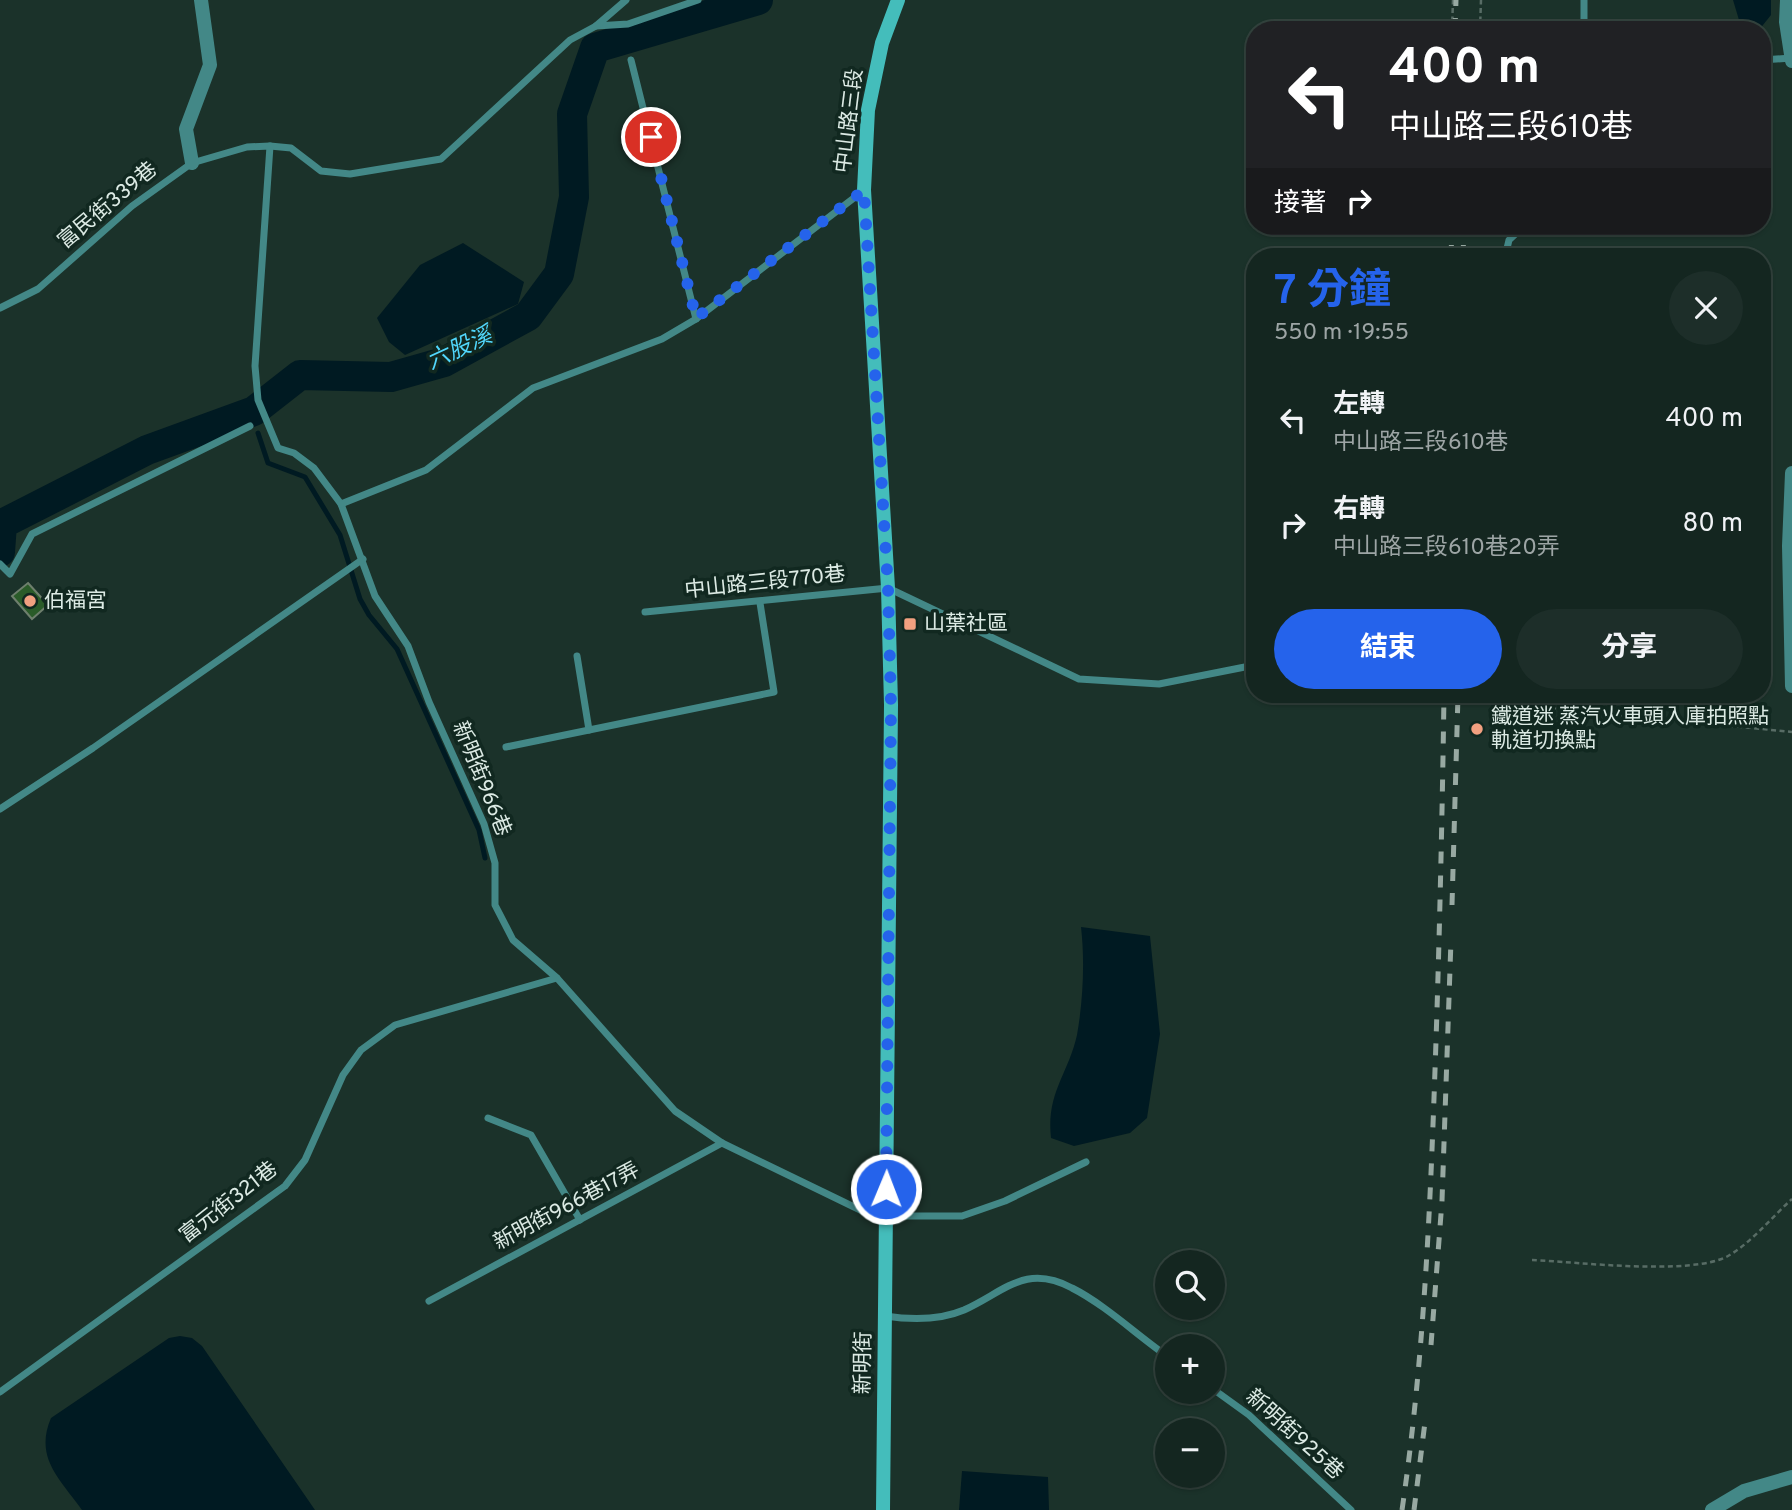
<!DOCTYPE html>
<html lang="zh-TW">
<head>
<meta charset="utf-8">
<style>
  :root { --surface:#142620; --page:#1d2e29; --text:#f1f3f6; --muted:#9da5a5; --line:#33433e; --accent:#2563eb }
  body { margin:0; font-family:Overpass,"Noto Sans TC",sans-serif; background:var(--page); color:var(--text); height:100vh; display:flex; flex-direction:column; font-size:26px; white-space:nowrap }
  * { box-sizing:border-box; margin:0 }
  p { font-size:23px; color:var(--muted) }
  .icon { flex:none; width:38px; height:38px; fill:none; stroke:currentColor; stroke-width:2; stroke-linecap:round; stroke-linejoin:round }
  .map { position:relative; flex:1; overflow:hidden }
  .sheet { position:absolute; left:1246px; top:248px; width:525px; height:455px; display:flex; flex-direction:column; background:var(--surface); border-radius:28px; box-shadow:0 2px 5px #0004,0 0 0 2px var(--line) }
  .sheet>* { flex:none }
  .hud { position:absolute; left:1246px; top:21px; width:525px; height:214px; border-radius:28px; box-shadow:0 2px 5px #0004,0 0 0 2px var(--line); background:#202124; color:#fff; overflow:hidden }
  .tools { position:absolute; left:1155px; top:1250px; display:grid; gap:14px }
  .tools a { display:grid; place-items:center; width:70px; height:70px; border-radius:50%; background:var(--surface); box-shadow:0 2px 5px #0004,0 0 0 2px var(--line); font-size:35px }
  .pin { position:absolute; display:grid; place-items:center; width:60px; height:60px; color:#fff; margin:-30px; border:4px solid #fff; border-radius:50%; box-shadow:0 2px 7px #0007 }
  .me { position:absolute; width:77px; margin:-38px; rotate:1deg; stroke-linejoin:round; filter:drop-shadow(0 0 5px #0008) }
  .turn { display:flex; align-items:center; gap:24px; height:147px; padding:0 28px; font-size:32px }
  .turn .icon { width:91px; height:91px; stroke-width:2.5 }
  .turn b { display:block; font-size:49px; line-height:60px }
  .then { display:flex; align-items:center; height:66px; padding:0 28px; background:#0003; gap:14px; font-size:26px }
  .round { display:grid; place-items:center; flex:none; width:74px; height:74px; border-radius:37px; background:var(--page) }
  .summary { display:flex; align-items:center; justify-content:space-between; height:119px; padding:0 28px }
  h1 { font-size:42px; font-weight:700; line-height:52px; color:var(--accent) }
  .cta { display:flex; gap:14px; margin-top:auto; padding:14px 28px }
  .cta a { flex:1; height:80px; border-radius:42px; background:var(--accent); color:#fff; font-size:28px; font-weight:700; line-height:80px; text-align:center }
  .cta a+a { background:var(--page); color:var(--text) }
  ul { padding:0; list-style:none }
  li { display:flex; align-items:center; gap:21px; height:105px; padding:0 28px }
  li div { flex:1 }
  li b { display:block; font-size:26px }
  li em { font-style:normal }
  .map>svg:first-child { display:block }
  .water { fill:#001a22 }
  .lines { fill:none; stroke-linecap:round; stroke-linejoin:round }
  .stream { stroke:#001a22; stroke-width:5 }
  .river { stroke:#001a22; stroke-width:30 }
  .building { fill:#2a5b29; stroke:#6e7f6d; stroke-width:2 }
  .path { stroke:#586c65; stroke-width:2.5; stroke-dasharray:5 3.5; stroke-linecap:butt }
  .lane { stroke:#438887; stroke-width:7 }
  .street { stroke:#438887; stroke-width:14 }
  .secondary { stroke:#44bdbb; stroke-width:14 }
  .rail { stroke:#98a9a2; stroke-width:5; stroke-dasharray:12 12; stroke-linecap:butt }
  .route { stroke:#2563eb; stroke-width:12; stroke-dasharray:0 21.6 }
  .poi-dot { fill:#f2a080; stroke:#112820; stroke-width:2.5 }
  .labels { text-anchor:middle; dominant-baseline:central; stroke-width:7; stroke-linejoin:round; paint-order:stroke }
  .street-label { font-size:21px; fill:#dceae4; stroke:#112820 }
  .poi-label { font-size:21px; fill:#dceae4; stroke:#112820; text-anchor:start }
  .water-label { font-size:23px; font-style:italic; fill:#51d7fc; stroke:#112820 }
</style>
</head>
<body>
<div class="map">
<svg width="1792" height="1510" viewBox="0 0 1792 1510">
  <rect width="100%" height="100%" fill="#1b322a"/>
  <g class="water">
    <polygon points="1733,0 1771,0 1771,15 1759,30 1742,30"/>
    <polygon points="463,243 524,282 518,304 405,355 389,342 377,318 420,265"/>
    <path d="M1081 927 1150 936 1160 1034 1147 1118 1130 1133 1074 1146 1051 1138C1046 1093 1068 1075 1077 1035 1083 1001 1085 961 1081 927Z"/>
    <path d="M180 1336 192 1338 202 1346 315 1510H82C60 1479 34 1458 51 1418L169 1338Z"/>
    <polygon points="962,1471 1048,1477 1049,1510 959,1510"/>
  </g>
  <g class="lines">
    <g class="stream">
      <polyline points="254,411 256,417"/>
      <polyline points="258,433 268,463 305,477 340,535 360,599 369,615 397,649 479,830 485,858"/>
    </g>
    <polyline class="river" points="0,552 2,524 147,450 254,411 300,375 391,377 444,362 528,316 559,274 574,197 572,114 595,48 758,0"/>
  </g>
  <polygon class="building" points="28,583 48,605 32,619 12,596"/>
  <g class="lines">
    <g class="path">
      <polyline points="1452,30 1453,0"/>
      <polyline points="1480,30 1481,0"/>
      <polyline points="1481,695 1481,701 1792,732"/>
      <path d="M1532 1260C1577 1262 1692 1276 1728 1256 1751 1243 1772 1217 1792 1199"/>
    </g>
    <g class="lane">
      <polyline points="1584,0 1584,20 1588,30"/>
      <polyline points="596,26 628,24 698,0"/>
      <polyline points="631,60 696,319"/>
      <polyline points="1762,60 1791,58"/>
      <polyline points="270,146 255,366 258,400 278,448 294,453 314,468 341,504 375,596 408,646 429,702 484,824 495,863 495,905 513,940 557,978 675,1111 722,1143 885,1222"/>
      <polyline points="1505,257 1509,240 1524,226"/>
      <polyline points="0,308 38,289 132,206 192,163 247,147 270,146 291,148 321,171 350,174 441,159 570,40 596,26 626,0"/>
      <polyline points="341,504 426,470 533,388 662,339 696,319 863,191"/>
      <polyline points="0,564 10,574 32,534 250,426"/>
      <polyline points="645,612 888,588 1079,679 1159,684 1255,665"/>
      <polyline points="577,656 589,730"/>
      <polyline points="506,747 774,692 760,603"/>
      <polyline points="0,809 93,748 363,559"/>
      <polyline points="488,1118 531,1135 580,1220"/>
      <polyline points="886,1216 962,1216 1005,1201 1086,1162"/>
      <polyline points="429,1301 722,1143"/>
      <path d="M885 1316C911 1320 938 1321 964 1310 1004 1292 1025 1263 1072 1288 1104 1304 1137 1335 1167 1356"/>
      <polyline points="1213,1389 1249,1415 1351,1510"/>
      <polyline points="0,1392 285,1186 305,1160 343,1075 361,1050 395,1025 557,978"/>
    </g>
    <g class="street">
      <polyline points="1787,0 1786,22 1792,61"/>
      <polyline points="192,163 186,129 210,65 201,0"/>
      <polyline points="1792,473 1789,546 1792,686"/>
      <polyline points="1712,1510 1744,1491 1792,1477"/>
    </g>
    <polyline class="secondary" points="883,1510 891,705 888,588 864,190 868,110 882,43 898,0"/>
    <g class="rail">
      <polyline points="1455,30 1456,0"/>
      <polyline points="1451,257 1452,226"/>
      <polyline points="1463,257 1464,226"/>
      <polyline points="1452,905 1458,695"/>
      <polyline points="1431,1345 1442,1201 1451,940"/>
      <path d="M1402 1510C1422 1373 1429 1236 1434 1098 1439 963 1442 829 1444 695"/>
      <polyline points="1414,1510 1425,1422"/>
    </g>
  </g>
  <g class="lines">
    <polyline class="route" points="651,137 696,318 864,190 888,588 891,705 886,1189"/>
  </g>
  <g class="poi-dot">
    <circle cx="30" cy="601" r="7"/>
    <rect x="903" y="617" width="14" height="14" rx="3.5"/>
    <circle cx="1477" cy="729" r="7"/>
  </g>
  <g class="labels">
    <g class="street-label">
      <text transform="translate(850 121) rotate(-83)">中山路三段</text>
      <text transform="translate(108 206) rotate(-40)">富民街339巷</text>
      <text transform="translate(765 583) rotate(-6)">中山路三段770巷</text>
      <text transform="translate(481 779) rotate(68)">新明街966巷</text>
      <text transform="translate(229 1203) rotate(-38)">富元街321巷</text>
      <text transform="translate(567 1207) rotate(-28)">新明街966巷17弄</text>
      <text transform="translate(864 1363) rotate(-89)">新明街</text>
      <text transform="translate(1294 1435) rotate(42)">新明街925巷</text>
    </g>
    <g class="poi-label">
      <text x="44" y="601">伯福宮</text>
      <text x="924" y="624">山葉社區</text>
      <text x="1491" y="717">鐵道迷 蒸汽火車頭入庫拍照點<tspan x="1491" dy="24">軌道切換點</tspan></text>
    </g>
    <g class="water-label">
      <text transform="translate(460 350) rotate(-25)">六股溪</text>
    </g>
  </g>
</svg>
<div class="tools">
<a><svg class="icon" aria-label="search" viewBox="0 0 24 24"><circle cx="10" cy="10" r="6"/><path d="M15 15l6 6"/></svg></a>
<a>+</a>
<a>−</a>
</div>
<div class="pin" style="left:651px;top:137px;background:#d93025"><svg class="icon" aria-label="arrive" viewBox="0 0 24 24"><path d="M6 21V4h12l-3 4 3 4H6"/></svg></div>
<svg class="me" style="left:886px;top:1189px" viewBox="-20 -20 40 40"><circle r="17" fill="#2563eb" stroke="#fff" stroke-width="3"/><path d="M0-11L8 9 0 5-8 9z" fill="#fff"/></svg>
<div class="hud">
<div class="turn"><svg class="icon" aria-label="left" viewBox="0 0 24 24"><path d="M17 20v-9H6M10 6l-5 5 5 5"/></svg><div><b>400 m</b>中山路三段610巷</div></div>
<div class="then">接著<svg class="icon" aria-label="right" viewBox="0 0 24 24"><path d="M7 20v-9h11M14 6l5 5-5 5"/></svg></div>
</div>
<section class="sheet">
<div class="summary"><div><h1>7 分鐘</h1><p>550 m · 19:55</p></div><a class="round"><svg class="icon" aria-label="close" viewBox="0 0 24 24"><path d="M6 6l12 12M18 6L6 18"/></svg></a></div>
<ul>
<li><svg class="icon" aria-label="left" viewBox="0 0 24 24"><path d="M17 20v-9H6M10 6l-5 5 5 5"/></svg><div><b>左轉</b><p>中山路三段610巷</p></div><em>400 m</em></li>
<li><svg class="icon" aria-label="right" viewBox="0 0 24 24"><path d="M7 20v-9h11M14 6l5 5-5 5"/></svg><div><b>右轉</b><p>中山路三段610巷20弄</p></div><em>80 m</em></li>
</ul>
<div class="cta"><a>結束</a><a>分享</a></div>
</section>
</div>
</body>
</html>
